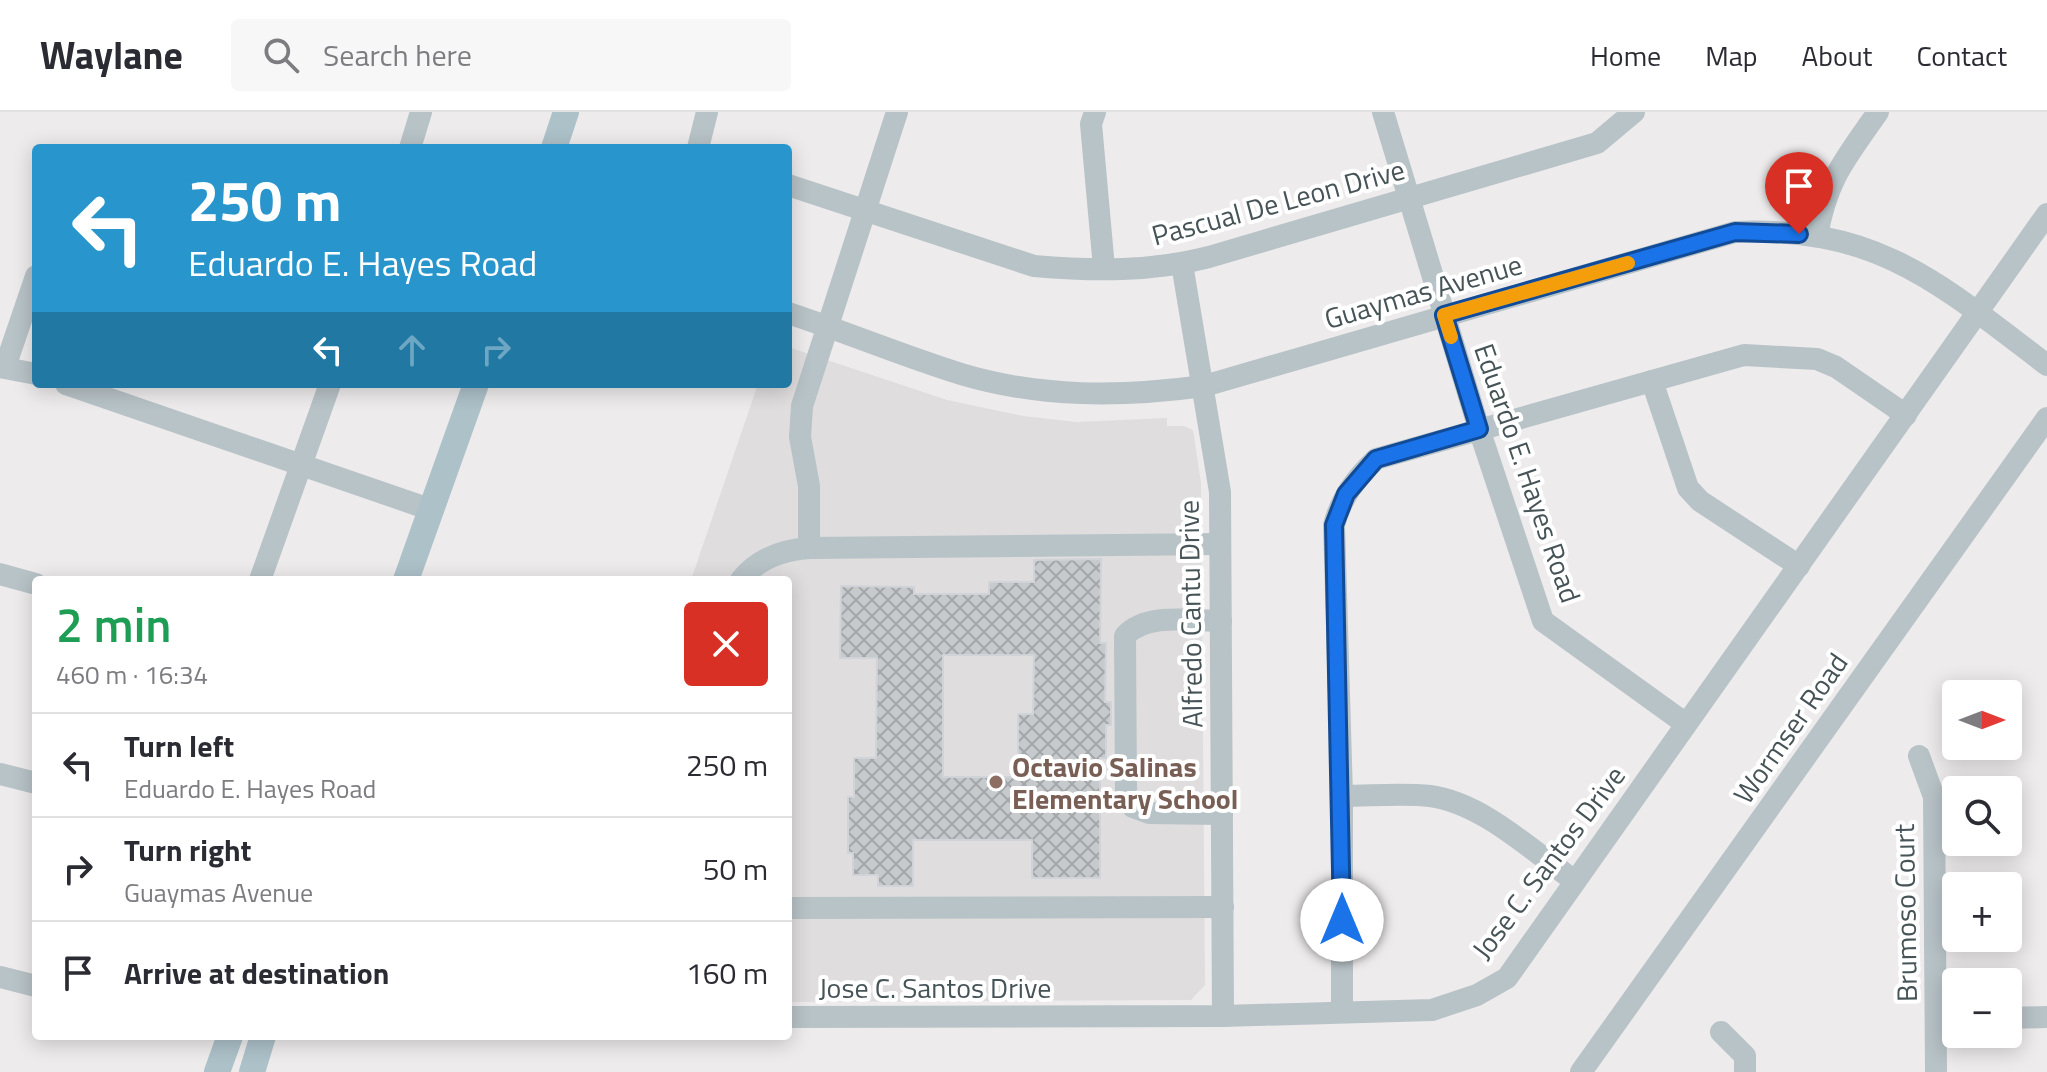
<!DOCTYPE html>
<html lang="en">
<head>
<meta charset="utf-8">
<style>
  :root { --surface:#fff; --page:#f7f7f7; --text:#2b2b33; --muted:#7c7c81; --line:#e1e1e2 }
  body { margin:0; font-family:"Titillium Web",sans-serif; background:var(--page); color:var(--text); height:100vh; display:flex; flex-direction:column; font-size:30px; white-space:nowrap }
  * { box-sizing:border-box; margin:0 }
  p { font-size:26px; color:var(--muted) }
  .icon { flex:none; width:44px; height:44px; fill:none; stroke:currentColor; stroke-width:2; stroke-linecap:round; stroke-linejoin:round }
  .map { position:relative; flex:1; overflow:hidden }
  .panel { position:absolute; left:32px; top:464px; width:760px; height:464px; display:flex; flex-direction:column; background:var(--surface); border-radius:8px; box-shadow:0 4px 20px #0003 }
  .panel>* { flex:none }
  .top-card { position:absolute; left:32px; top:32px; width:760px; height:244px; border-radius:8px; box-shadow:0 4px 20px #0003; background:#2896cc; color:#fff; overflow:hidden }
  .needle { width:52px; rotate:90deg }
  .fabs { position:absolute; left:1942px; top:568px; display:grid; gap:16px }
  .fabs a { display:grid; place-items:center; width:80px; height:80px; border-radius:8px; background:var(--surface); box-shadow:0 4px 20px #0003; font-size:40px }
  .pin { position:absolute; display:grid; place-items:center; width:68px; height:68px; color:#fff; margin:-82px -34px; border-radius:50% 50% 50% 0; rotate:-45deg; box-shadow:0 0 8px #0007 }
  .pin .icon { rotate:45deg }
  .me { position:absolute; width:88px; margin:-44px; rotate:0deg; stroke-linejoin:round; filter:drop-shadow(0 0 6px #0008) }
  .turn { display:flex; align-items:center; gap:28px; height:168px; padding:0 24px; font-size:36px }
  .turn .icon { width:104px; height:104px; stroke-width:2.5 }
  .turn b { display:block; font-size:56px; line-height:68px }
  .lanes { display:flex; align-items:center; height:76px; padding:0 24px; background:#0003; justify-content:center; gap:40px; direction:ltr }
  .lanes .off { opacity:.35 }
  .round { display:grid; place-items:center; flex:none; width:84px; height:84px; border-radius:8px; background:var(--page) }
  .head { display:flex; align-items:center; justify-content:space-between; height:136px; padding:0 24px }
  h1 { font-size:48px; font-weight:600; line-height:60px; color:#1e9e55 }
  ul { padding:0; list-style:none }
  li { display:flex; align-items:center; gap:24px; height:104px; padding:0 24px; border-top:2px solid var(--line) }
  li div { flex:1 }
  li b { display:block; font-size:30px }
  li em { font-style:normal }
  header { display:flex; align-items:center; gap:48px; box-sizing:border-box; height:112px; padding:0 40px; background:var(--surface); border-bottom:2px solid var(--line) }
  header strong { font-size:38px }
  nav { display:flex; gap:44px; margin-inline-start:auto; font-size:28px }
  .search { width:560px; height:72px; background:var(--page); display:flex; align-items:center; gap:20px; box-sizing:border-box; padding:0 28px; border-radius:8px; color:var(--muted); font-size:30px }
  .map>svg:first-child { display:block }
  .education { fill:#dfdddd }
  .building { fill:url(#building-cross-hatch); stroke:#d0d3d7; stroke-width:2; fill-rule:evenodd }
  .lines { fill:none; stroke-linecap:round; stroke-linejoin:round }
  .minor { stroke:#b8c3c7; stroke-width:22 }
  .major { stroke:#adc1c9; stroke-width:26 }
  .route-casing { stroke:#114b97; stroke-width:20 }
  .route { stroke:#1a73e8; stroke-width:14 }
  .slow { stroke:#f59e0b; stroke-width:14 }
  .education-dot { fill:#8d6e63; stroke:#fff; stroke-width:3 }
  .labels { text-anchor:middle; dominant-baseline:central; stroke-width:8; stroke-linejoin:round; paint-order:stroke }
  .street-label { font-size:28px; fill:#465357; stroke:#fff }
  .education-label { font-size:28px; font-weight:bold; fill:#785e54; stroke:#fff; text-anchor:start }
</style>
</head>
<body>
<header>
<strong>Waylane</strong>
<div class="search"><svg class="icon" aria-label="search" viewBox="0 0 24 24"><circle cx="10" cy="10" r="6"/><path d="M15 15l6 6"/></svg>Search here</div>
<nav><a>Home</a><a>Map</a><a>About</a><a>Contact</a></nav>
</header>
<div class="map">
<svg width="2047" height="960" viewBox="0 0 2047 960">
  <defs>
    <pattern id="building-cross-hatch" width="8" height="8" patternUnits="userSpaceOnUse" patternTransform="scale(2)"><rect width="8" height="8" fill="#c6cacd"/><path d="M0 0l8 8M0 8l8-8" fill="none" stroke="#a3a7a9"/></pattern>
  </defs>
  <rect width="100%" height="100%" fill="#eeebec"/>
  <polygon class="education" points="788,235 947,288 1023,304 1077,310 1167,306 1167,314 1184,314 1193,318 1201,371 1205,873 1191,888 788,890 788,468 691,468 758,272 788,272"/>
  <path class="building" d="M1101 447 1100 531H1106L1105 590H1111V613H1106V646H1100V766H1032V728H913V774H878V763H853V741H848V685H854V646H876L877 546H840L841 474 914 475V482H989V470H1034V448ZM943 543H1034L1033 602H1018V665H943Z"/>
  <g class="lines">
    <g class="minor">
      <polyline points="1095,0 1091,12 1104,156"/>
      <polyline points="1383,0 1479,317 1543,509 1686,612"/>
      <polyline points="410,36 421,0"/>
      <polyline points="698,36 707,0"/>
      <path d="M788 73 1034 154C1093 159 1151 160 1209 145L1597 31 1634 0"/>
      <path d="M1817 124C1827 66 1846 46 1878 0"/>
      <polyline points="1182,152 1220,380 1223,904"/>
      <path d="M788 201C846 220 903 244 961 262 1041 286 1122 285 1204 274L1735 120C1878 114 1939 171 2047 253"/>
      <polyline points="0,255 36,262"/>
      <polyline points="5,255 36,164"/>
      <polyline points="1652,269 1688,376 1700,389 1799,454"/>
      <polyline points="66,272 432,398"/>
      <polyline points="809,436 1220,432"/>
      <polyline points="0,462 36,472"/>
      <polyline points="260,468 330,272"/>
      <path d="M741 468C758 446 783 438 809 436V374L800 325 802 294 897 0"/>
      <path d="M1221 509C1192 509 1146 500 1125 524L1126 679 1133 695 1149 701 1222 702"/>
      <polyline points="1919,644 1934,685 1936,960"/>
      <polyline points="0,662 36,671"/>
      <path d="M1342 684C1371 684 1402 681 1430 684 1483 691 1533 740 1575 769"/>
      <polyline points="788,796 1223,795"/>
      <polyline points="0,865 36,874"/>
      <path d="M1342 900V684L1334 413C1341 386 1356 366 1376 347L1744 243 1817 247 1836 255 1906 303"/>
      <polyline points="788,905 1223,904 1432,898 1477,883 1507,866 2047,102"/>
      <polyline points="2008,906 2047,905"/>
      <polyline points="1721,920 1745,944 1745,960"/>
      <polyline points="1581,960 2047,306"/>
    </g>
    <g class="major">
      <polyline points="554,36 566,0"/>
      <polyline points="406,468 476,272"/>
      <polyline points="217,960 230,924"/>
      <polyline points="252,960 263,924"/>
    </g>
  </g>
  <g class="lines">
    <g class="route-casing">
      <polyline id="route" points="1342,808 1334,413 1346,382 1376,347 1479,317 1444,203 1735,120 1799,122"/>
    </g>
    <use href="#route" class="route"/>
    <polyline class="slow" points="1451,225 1444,203 1628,151"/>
  </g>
  <circle class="education-dot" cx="996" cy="670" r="8"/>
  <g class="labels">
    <g class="street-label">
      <text transform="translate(1278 90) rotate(-15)">Pascual De Leon Drive</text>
      <text transform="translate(1423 179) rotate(-16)">Guaymas Avenue</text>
      <text transform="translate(1528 361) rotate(71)">Eduardo E. Hayes Road</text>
      <text transform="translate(1190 502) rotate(-91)">Alfredo Cantu Drive</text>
      <text transform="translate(1790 616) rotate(-55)">Wormser Road</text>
      <text transform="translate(1548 750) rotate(-53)">Jose C. Santos Drive</text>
      <text transform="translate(1905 801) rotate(-91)">Brumoso Court</text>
      <text x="935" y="875">Jose C. Santos Drive</text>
    </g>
    <g class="education-label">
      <text x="1012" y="654">Octavio Salinas<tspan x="1012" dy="32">Elementary School</tspan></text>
    </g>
  </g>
</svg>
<div class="fabs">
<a><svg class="needle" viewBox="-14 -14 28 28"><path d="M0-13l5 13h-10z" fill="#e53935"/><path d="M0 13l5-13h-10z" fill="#7c7c81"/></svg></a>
<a><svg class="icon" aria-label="search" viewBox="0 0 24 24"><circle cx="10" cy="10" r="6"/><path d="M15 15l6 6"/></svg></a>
<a>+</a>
<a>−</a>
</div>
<div class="pin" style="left:1799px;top:122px;background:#d93025"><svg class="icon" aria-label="arrive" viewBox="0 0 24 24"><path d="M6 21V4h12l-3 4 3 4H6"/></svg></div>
<svg class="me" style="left:1342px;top:808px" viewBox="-20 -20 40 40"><circle r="19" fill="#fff"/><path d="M0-13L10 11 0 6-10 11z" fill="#1a73e8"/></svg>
<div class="top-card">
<div class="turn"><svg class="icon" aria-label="left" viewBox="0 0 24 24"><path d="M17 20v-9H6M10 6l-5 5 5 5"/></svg><div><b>250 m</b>Eduardo E. Hayes Road</div></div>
<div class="lanes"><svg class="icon" aria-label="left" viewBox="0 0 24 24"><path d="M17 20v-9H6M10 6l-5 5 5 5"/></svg><svg class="icon off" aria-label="ahead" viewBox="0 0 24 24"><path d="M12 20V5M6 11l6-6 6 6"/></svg><svg class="icon off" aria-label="right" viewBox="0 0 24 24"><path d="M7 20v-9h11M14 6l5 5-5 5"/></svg></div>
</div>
<section class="panel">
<div class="head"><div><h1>2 min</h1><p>460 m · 16:34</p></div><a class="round" style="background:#d93025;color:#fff"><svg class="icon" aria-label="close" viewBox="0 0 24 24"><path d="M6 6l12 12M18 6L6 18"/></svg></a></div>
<ul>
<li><svg class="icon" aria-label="left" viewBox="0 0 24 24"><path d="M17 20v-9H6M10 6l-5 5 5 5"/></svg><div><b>Turn left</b><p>Eduardo E. Hayes Road</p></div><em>250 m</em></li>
<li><svg class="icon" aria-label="right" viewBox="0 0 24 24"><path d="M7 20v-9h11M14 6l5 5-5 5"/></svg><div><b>Turn right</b><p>Guaymas Avenue</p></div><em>50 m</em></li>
<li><svg class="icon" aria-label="arrive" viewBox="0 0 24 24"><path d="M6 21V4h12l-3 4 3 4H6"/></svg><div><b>Arrive at destination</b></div><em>160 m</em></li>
</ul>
</section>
</div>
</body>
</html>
